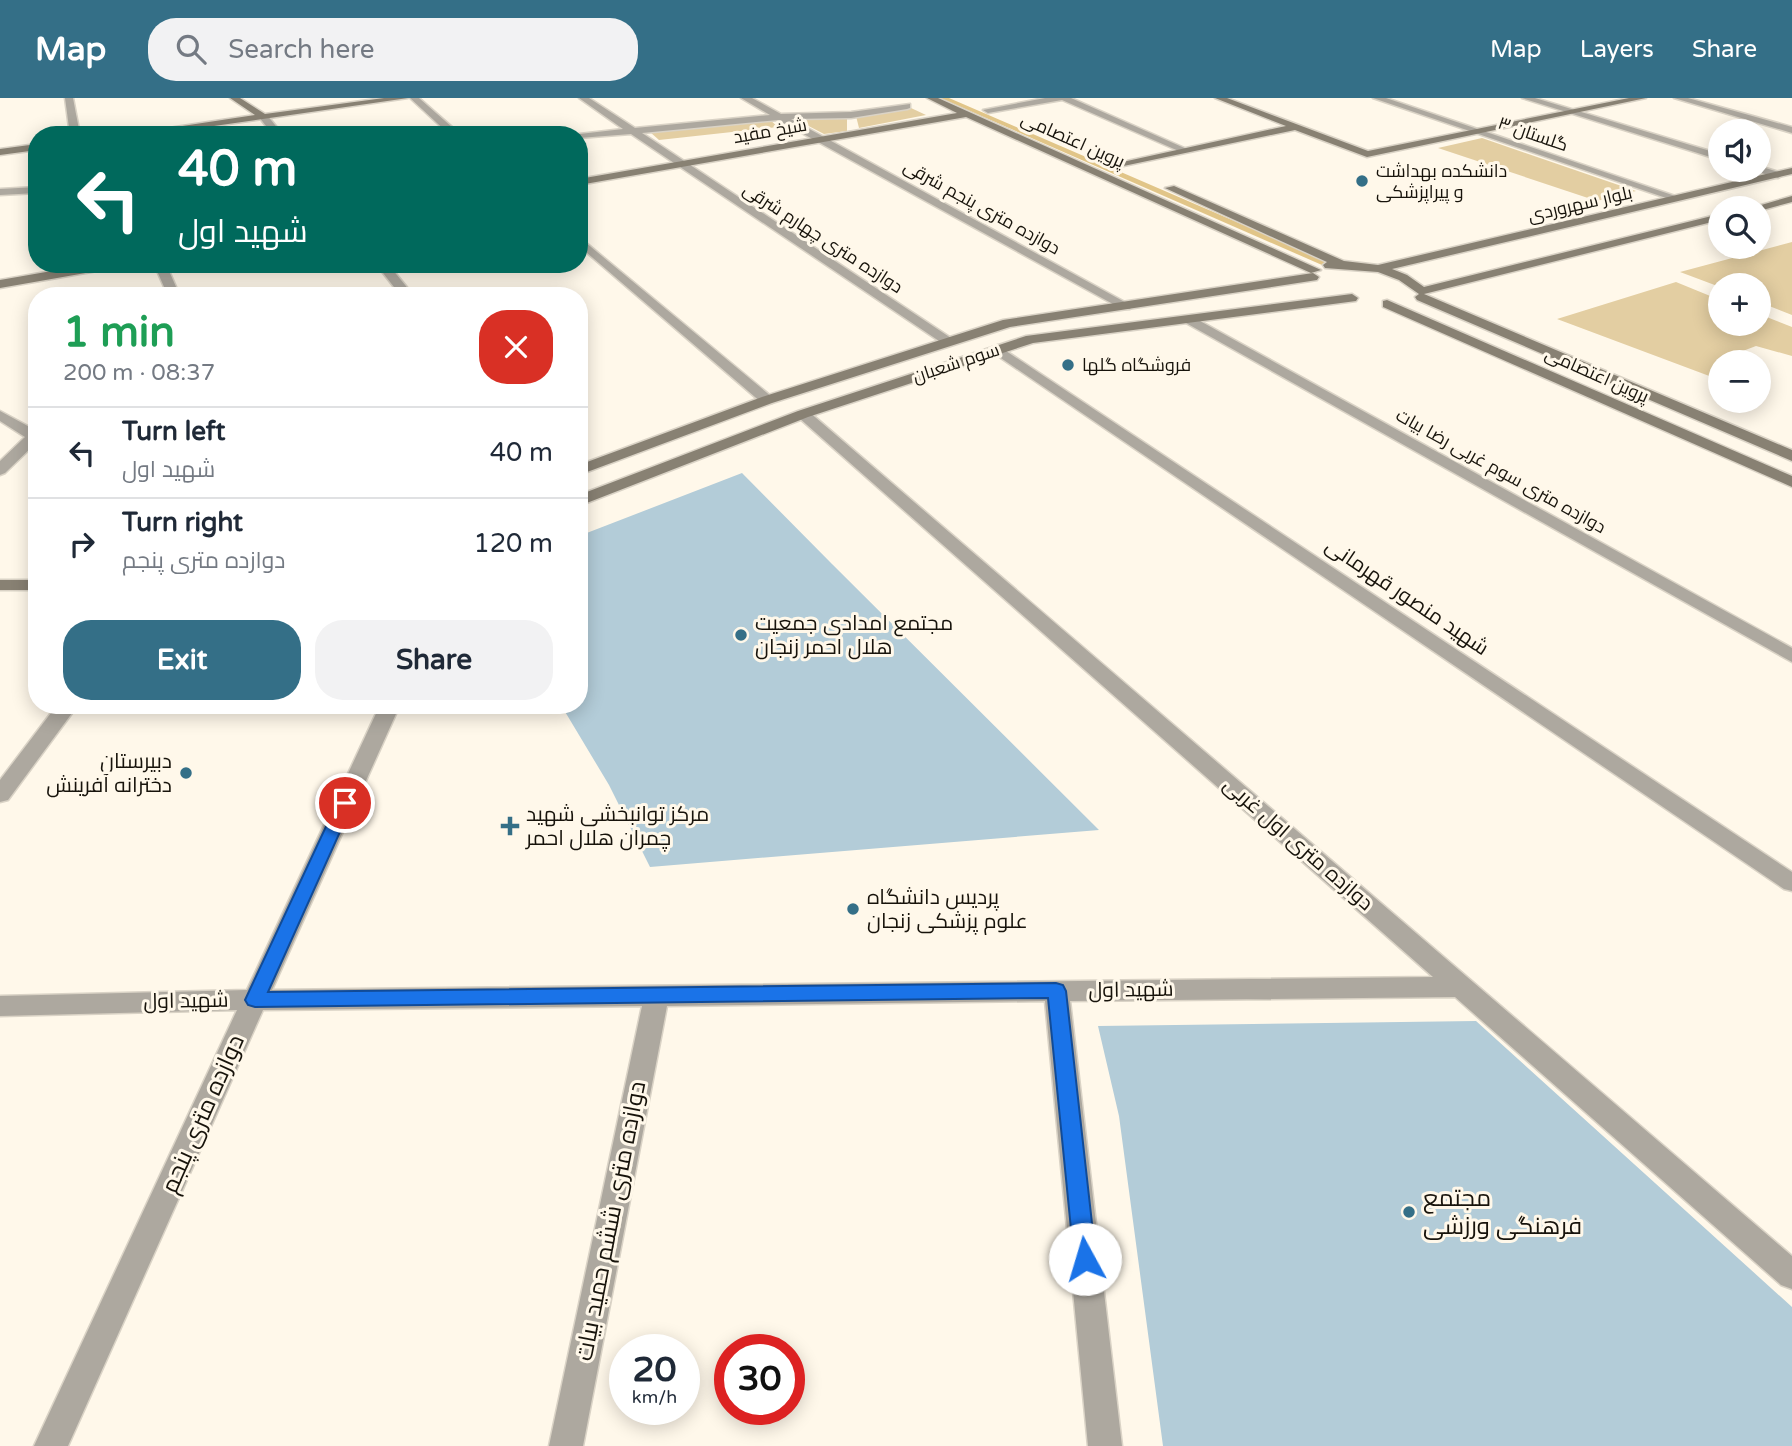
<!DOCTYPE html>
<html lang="en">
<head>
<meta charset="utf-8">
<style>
  :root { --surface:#fff; --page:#f2f2f3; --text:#1f2937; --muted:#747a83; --line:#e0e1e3; --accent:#346f87 }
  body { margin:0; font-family:"Varela Round",Cairo,sans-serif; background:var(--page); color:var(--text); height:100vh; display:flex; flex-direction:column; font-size:26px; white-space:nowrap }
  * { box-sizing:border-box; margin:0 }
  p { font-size:23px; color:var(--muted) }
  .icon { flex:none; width:38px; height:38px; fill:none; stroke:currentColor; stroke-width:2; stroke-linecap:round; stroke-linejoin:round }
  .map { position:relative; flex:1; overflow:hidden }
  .panel { position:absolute; left:28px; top:189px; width:560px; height:427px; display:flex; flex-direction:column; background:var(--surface); border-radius:28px; box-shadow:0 4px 18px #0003 }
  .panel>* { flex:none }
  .top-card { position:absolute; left:28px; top:28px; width:560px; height:147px; border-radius:28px; box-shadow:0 4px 18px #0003; background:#00695c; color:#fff; overflow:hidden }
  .controls { position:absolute; left:1708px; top:21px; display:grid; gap:14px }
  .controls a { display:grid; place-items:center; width:63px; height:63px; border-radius:50%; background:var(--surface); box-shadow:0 4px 18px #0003; font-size:35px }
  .speed { position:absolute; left:609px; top:1236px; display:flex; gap:14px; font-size:35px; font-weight:700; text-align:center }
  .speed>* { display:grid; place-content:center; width:91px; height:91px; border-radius:50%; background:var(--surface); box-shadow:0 4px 18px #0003; line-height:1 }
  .speed small { font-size:18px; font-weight:400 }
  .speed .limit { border:10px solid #d22; background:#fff; color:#111 }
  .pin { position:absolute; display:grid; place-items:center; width:60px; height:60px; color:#fff; margin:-30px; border:4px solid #fff; border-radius:50%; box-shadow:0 2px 7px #0007 }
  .me { position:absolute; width:77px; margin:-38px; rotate:354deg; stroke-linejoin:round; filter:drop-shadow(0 0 5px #0008) }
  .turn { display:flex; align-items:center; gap:24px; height:147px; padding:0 35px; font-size:32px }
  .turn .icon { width:91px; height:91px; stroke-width:2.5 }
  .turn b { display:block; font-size:49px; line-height:60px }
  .round { display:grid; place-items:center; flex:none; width:74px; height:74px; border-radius:28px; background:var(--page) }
  .headline { display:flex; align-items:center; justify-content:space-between; height:119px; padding:0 35px }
  h1 { font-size:42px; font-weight:700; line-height:52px; color:#1e9e55 }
  .cta { display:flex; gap:14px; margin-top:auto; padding:14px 35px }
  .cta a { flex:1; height:80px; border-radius:28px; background:var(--accent); color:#fff; font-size:28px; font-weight:700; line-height:80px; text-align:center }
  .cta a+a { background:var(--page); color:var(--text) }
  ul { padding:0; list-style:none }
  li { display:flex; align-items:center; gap:21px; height:91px; padding:0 35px; border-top:2px solid var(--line) }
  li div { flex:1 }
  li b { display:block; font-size:26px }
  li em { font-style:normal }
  header { display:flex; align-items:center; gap:42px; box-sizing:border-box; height:98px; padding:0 35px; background:var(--accent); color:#fff }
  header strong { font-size:33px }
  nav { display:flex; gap:38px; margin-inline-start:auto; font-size:24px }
  .search { width:490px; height:63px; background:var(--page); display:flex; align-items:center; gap:18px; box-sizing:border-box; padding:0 24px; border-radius:28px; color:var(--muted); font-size:26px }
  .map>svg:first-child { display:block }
  .green { fill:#e3cea2 }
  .forest { fill:#e1c588 }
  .building { fill:#b3ccd8 }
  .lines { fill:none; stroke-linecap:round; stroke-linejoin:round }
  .street-casing { stroke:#dad3c6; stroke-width:3 }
  .secondary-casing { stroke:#dad3c6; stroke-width:3 }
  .street { fill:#ada89f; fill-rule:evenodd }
  .secondary { fill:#888173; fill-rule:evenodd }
  .route { fill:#1a73e8; stroke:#114b97; stroke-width:2 }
  .poi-dot { fill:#346f87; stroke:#fff8ea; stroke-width:2.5 }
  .labels { text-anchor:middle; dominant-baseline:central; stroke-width:6; stroke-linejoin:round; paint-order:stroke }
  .far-street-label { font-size:18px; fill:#17130b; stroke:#fff8ea }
  .far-poi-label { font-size:18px; fill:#17130b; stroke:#fff8ea; text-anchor:start }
  .street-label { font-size:21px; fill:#17130b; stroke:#fff8ea }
  .poi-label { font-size:21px; fill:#17130b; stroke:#fff8ea; text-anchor:start }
  .near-street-label { font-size:24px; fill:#17130b; stroke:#fff8ea }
  .near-poi-label { font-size:24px; fill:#17130b; stroke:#fff8ea; text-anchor:start }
</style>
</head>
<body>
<header>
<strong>Map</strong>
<div class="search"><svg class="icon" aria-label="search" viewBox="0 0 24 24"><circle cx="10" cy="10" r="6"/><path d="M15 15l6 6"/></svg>Search here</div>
<nav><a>Map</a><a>Layers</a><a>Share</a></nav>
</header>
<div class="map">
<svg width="1792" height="1348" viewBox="0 0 1792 1348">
  <rect width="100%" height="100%" fill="#fff8ea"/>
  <g class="green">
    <polygon points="911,10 926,17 859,30 856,18"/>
    <polygon points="847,18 847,33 824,36 797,22"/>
    <polygon points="770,22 778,29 659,42 650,34"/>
    <polygon points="1482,40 1636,93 1597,103 1438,50"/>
    <polygon points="1792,144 1792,217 1759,204 1759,187 1720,189 1680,174"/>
    <polygon points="1676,184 1720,202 1720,226 1759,226 1759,216 1792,229 1792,258 1756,248 1719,262 1721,264 1720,282 1557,221"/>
  </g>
  <polygon class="forest" points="940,0 949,0 1332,165 1322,167"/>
  <g class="building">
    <polygon points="742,375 832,466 1099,732 650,769 609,687 561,607 579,607 579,438"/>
    <polygon points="1476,923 1792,1209 1792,1348 1163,1348 1119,1018 1098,928"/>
  </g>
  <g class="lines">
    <g class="street-casing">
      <g id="street">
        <polygon points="65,0 73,0 80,37 70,37"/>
        <polygon points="410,0 419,0 461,37 450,37"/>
        <polygon points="579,0 589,0 635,30 770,17 741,0 752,0 781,16 851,14 910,6 910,10 907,11 851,20 791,21 1132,208 1130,211 1122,211 778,22 642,35 954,242 947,246 942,245 631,36 579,40 579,37 571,37 623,31"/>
        <polygon points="1045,0 1071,0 1189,52 1181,54 1062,2 988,15 983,12"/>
        <polygon points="1373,0 1386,0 1684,101 1675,103"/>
        <polygon points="1522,0 1535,0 1720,56 1720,62"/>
        <polygon points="1674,0 1688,0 1792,29 1792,35"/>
        <polygon points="261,17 267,17 283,37 273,37 259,19"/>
        <polygon points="1759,68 1782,75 1783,77 1778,80 1755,73"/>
        <polygon points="37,89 37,95 0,97 0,91"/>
        <polygon points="579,139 772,299 772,305 762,305 579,148"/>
        <polygon points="154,166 166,166 180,198 168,198"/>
        <polygon points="376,166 388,166 414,198 401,198"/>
        <polygon points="1191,218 1792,550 1792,564 1186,225 1186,219"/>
        <polygon points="997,247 1792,774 1792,793 1784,791 992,254 990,251"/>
        <polygon points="803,312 808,313 1792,1158 1792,1191 1781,1187 1455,899 1070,903 1122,1348 1088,1348 1045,903 667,908 583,1348 549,1348 642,908 263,912 68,1348 34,1348 237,912 0,918 0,898 247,892 380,607 400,607 272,892 1433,879 798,319 796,316"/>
        <polygon points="0,313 37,333 37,344 5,375 0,377 0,363 25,339 0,323"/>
        <polygon points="57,607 78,607 8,702 0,704 0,682"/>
      </g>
    </g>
    <g class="secondary-casing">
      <g id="secondary">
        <polygon points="230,0 240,0 265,16 384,0 408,0 151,37 123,37 255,17"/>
        <polygon points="927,0 938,0 1321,172 1311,175 966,19 579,87 579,81 957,15"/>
        <polygon points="1215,0 1227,0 1368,53 1629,0 1646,0 1367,59 1295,32 1114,70 1109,67 1286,28"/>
        <polygon points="37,46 37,52 0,57 0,51"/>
        <polygon points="1792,70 1792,76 1392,171 1407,177 1424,189 1720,116 1720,122 1424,196 1792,352 1792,363 1417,202 1415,199 1419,196 1399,182 1378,174 1325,170 1323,167 1327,164 1165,90 1174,88 1344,163 1378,167"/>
        <polygon points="1792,98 1792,104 1759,113 1759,110 1751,110"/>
        <polygon points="92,166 120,166 114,170 0,190 0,182"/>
        <polygon points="1313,175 1319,179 1317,182 1010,229 772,305 579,377 579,367 762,299 1003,222"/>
        <polygon points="1352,196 1358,200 1356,203 1033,245 808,319 579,408 579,397 798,313 1026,238"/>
        <polygon points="1387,202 1792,378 1792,389 1383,209 1383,203"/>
        <rect x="0" y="482" width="37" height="10"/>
      </g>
    </g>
    <use href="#street" class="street"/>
    <use href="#secondary" class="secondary"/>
  </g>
  <polygon class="route" points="345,700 353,705 268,894 1056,885 1063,887 1066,893 1096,1161 1093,1168 1085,1171 1077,1168 1074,1161 1048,900 255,909 248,907 245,902 337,705"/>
  <g class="poi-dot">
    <circle cx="1362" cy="83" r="7"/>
    <circle cx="1068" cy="267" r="7"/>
    <circle cx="741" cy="537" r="7"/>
    <circle cx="186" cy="675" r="7"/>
    <path d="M506.5 717.5h7v7h7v7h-7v7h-7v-7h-7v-7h7z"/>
    <circle cx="853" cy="811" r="7"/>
    <circle cx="1409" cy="1114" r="7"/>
  </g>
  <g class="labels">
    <g class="far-street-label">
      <text transform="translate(770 33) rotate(-10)">شیخ مفید</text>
      <text transform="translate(1533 36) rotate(19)">گلستان ۳</text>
      <text transform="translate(1073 42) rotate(24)">پروین اعتصامی</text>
      <text transform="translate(1580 106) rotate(-13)">بلوار سهروردی</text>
      <text transform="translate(982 109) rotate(29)">دوازده متری پنجم شرقی</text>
      <text transform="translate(823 140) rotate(33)">دوازده متری چهارم شرقی</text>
      <text transform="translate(956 265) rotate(-18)">سوم شعبان</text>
      <text transform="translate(1597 277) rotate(24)">پروین اعتصامی</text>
      <text transform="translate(1501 373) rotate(29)">دوازده متری سوم غربی رضا بیات</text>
    </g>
    <g class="far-poi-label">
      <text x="1376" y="73">دانشکده بهداشت<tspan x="1376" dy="21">و پیراپزشکی</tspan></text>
      <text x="1082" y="267">فروشگاه گلها</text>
    </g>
    <g class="street-label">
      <text transform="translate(1407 499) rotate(34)">شهید منصور قهرمانی</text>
      <text transform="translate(1298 746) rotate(41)">دوازده متری اول غربی</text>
      <text transform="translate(1131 892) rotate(-1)">شهید اول</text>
      <text transform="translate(186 903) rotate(-1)">شهید اول</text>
    </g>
    <g class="poi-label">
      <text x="755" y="525">مجتمع امدادی جمعیت<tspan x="755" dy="24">هلال احمر زنجان</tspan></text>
      <text x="172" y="663" text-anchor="end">دبیرستان<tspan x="172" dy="24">دخترانه آفرینش</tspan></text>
      <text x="526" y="716">مرکز توانبخشی شهید<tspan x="526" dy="24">چمران هلال احمر</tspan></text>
      <text x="867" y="799">پردیس دانشگاه<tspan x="867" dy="24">علوم پزشکى زنجان</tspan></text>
    </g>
    <g class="near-street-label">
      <text transform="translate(203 1016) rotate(-66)">دوازده متری پنجم</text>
      <text transform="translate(611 1123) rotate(-79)">دوازده متری ششم حمید بیات</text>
    </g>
    <g class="near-poi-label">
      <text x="1423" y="1100">مجتمع<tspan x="1423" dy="28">فرهنگی ورزشی</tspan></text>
    </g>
  </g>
</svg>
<div class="controls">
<a><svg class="icon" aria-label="sound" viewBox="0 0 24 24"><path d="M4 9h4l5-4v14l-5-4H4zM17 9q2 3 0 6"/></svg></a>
<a><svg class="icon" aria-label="search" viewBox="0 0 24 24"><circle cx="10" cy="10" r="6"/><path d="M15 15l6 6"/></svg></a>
<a>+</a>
<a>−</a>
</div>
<div class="speed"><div>20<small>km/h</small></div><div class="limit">30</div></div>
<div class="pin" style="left:345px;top:705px;background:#d93025"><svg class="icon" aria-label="arrive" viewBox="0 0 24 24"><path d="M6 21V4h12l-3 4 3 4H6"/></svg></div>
<svg class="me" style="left:1085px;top:1161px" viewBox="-20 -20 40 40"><circle r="19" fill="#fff"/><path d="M0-13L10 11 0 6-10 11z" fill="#1a73e8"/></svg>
<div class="top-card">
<div class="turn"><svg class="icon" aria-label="left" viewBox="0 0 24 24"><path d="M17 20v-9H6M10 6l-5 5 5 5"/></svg><div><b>40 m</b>شهید اول</div></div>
</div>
<section class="panel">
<div class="headline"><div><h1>1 min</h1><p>200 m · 08:37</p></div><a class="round" style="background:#d93025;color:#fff"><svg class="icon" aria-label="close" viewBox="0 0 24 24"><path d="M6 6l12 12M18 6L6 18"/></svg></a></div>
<ul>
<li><svg class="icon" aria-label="left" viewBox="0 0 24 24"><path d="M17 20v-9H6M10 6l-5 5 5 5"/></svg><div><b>Turn left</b><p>شهید اول</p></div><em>40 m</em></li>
<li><svg class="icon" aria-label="right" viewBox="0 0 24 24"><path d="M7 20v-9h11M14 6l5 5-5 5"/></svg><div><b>Turn right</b><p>دوازده متری پنجم</p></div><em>120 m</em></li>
</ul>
<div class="cta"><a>Exit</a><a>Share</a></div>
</section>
</div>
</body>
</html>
